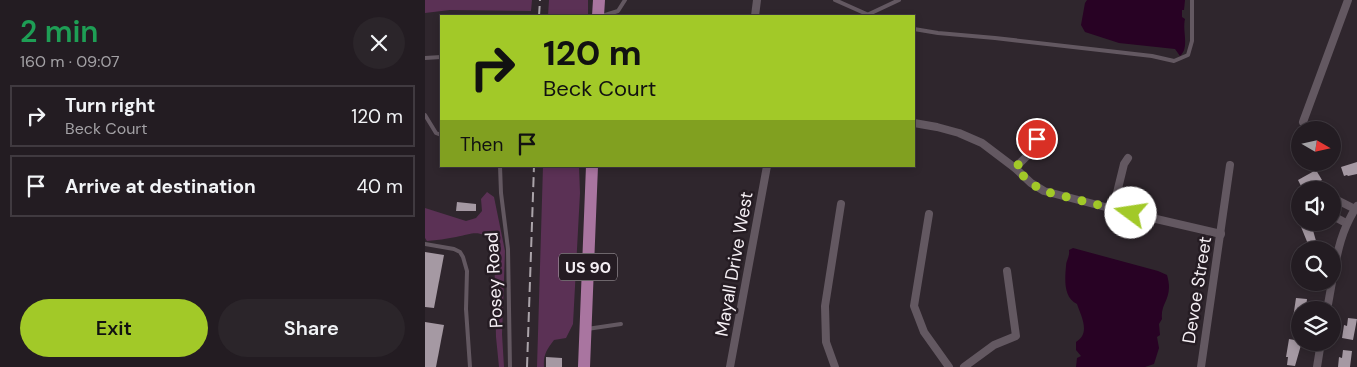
<!DOCTYPE html>
<html lang="en">
<head>
<meta charset="utf-8">
<style>
  :root { --surface:#231c22; --page:#2b252a; --text:#f1f3f6; --muted:#a3a1a5; --line:#403a40; --accent:#a2c928 }
  body { margin:0; font-family:"DM Sans",sans-serif; background:var(--page); color:var(--text); height:100vh; display:flex; flex-direction:column; font-size:19px; white-space:nowrap }
  * { box-sizing:border-box; margin:0 }
  p { font-size:16px; color:var(--muted) }
  .icon { flex:none; width:28px; height:28px; fill:none; stroke:currentColor; stroke-width:2; stroke-linecap:round; stroke-linejoin:round }
  .map { position:relative; flex:1; overflow:hidden }
  .drawer { display:flex; flex-direction:column; background:var(--surface); width:425px }
  .drawer>* { flex:none }
  .banner { position:absolute; left:15px; top:15px; width:475px; height:152px; border-radius:0px; box-shadow:0 2px 8px #0003,0 0 0 1px var(--line); background:#a2c928; color:#111; overflow:hidden }
  .needle { width:32px; rotate:99deg }
  .fabs { position:absolute; left:866px; top:121px; display:grid; gap:10px }
  .fabs a { display:grid; place-items:center; width:50px; height:50px; border-radius:50%; background:var(--surface); box-shadow:0 2px 8px #0003,0 0 0 1px var(--line); font-size:25px }
  .pin { position:absolute; display:grid; place-items:center; width:42px; height:42px; color:#fff; margin:-21px; border:2px solid #fff; border-radius:50%; box-shadow:0 1px 5px #0007 }
  .me { position:absolute; width:55px; margin:-28px; rotate:284deg; stroke-linejoin:round; filter:drop-shadow(0 0 4px #0008) }
  .turn { display:flex; align-items:center; gap:18px; height:105px; padding:0 20px; font-size:22px }
  .turn .icon { width:65px; height:65px; stroke-width:2.5 }
  .turn b { display:block; font-size:35px; line-height:42px }
  .then { display:flex; align-items:center; height:48px; padding:0 20px; background:#0003; gap:10px; font-size:19px }
  .round { display:grid; place-items:center; flex:none; width:52px; height:52px; border-radius:26px; background:var(--page) }
  .summary { display:flex; align-items:center; justify-content:space-between; height:85px; padding:0 20px }
  h1 { font-size:30px; font-weight:600; line-height:38px; color:#1e9e55 }
  .action { display:flex; gap:10px; margin-top:auto; padding:10px 20px }
  .action a { flex:1; height:58px; border-radius:30px; background:var(--accent); color:#111; font-size:20px; font-weight:600; line-height:58px; text-align:center }
  .action a+a { background:var(--page); color:var(--text) }
  ul { padding:0; list-style:none }
  li { display:flex; align-items:center; gap:15px; height:62px; margin:0 10px 8px; padding:0 10px; border:2px solid var(--line); border-radius:0px }
  li div { flex:1 }
  li b { display:block; font-size:19px }
  li em { font-style:normal }
  main { display:flex; flex:1; min-height:0 }
  .map>svg:first-child { display:block }
  .green { fill:#5b3155 }
  .water { fill:#280224 }
  .building { fill:#a599a3 }
  .lines { fill:none; stroke-linecap:round; stroke-linejoin:round }
  .service { stroke:#635861; stroke-width:4 }
  .minor { stroke:#635861; stroke-width:8 }
  .primary { stroke:#a975a0; stroke-width:12 }
  .rail { stroke:#aba4aa; stroke-width:2; stroke-dasharray:10 5; stroke-linecap:butt }
  .route { stroke:#a2c928; stroke-width:9; stroke-dasharray:0 16.2 }
  .labels { text-anchor:middle; dominant-baseline:central; stroke-width:5; stroke-linejoin:round; paint-order:stroke }
  .shield { fill:#251c23; stroke:#b7b0b5; stroke-width:1 }
  .shield-label { font-size:16px; font-weight:bold; fill:#f5eff4 }
  .street-label { font-size:18px; fill:#f5eff4; stroke:#251c23 }
</style>
</head>
<body>
<main>
<section class="drawer">
<div class="summary"><div><h1>2 min</h1><p>160 m · 09:07</p></div><a class="round"><svg class="icon" aria-label="close" viewBox="0 0 24 24"><path d="M6 6l12 12M18 6L6 18"/></svg></a></div>
<ul>
<li><svg class="icon" aria-label="right" viewBox="0 0 24 24"><path d="M7 20v-9h11M14 6l5 5-5 5"/></svg><div><b>Turn right</b><p>Beck Court</p></div><em>120 m</em></li>
<li><svg class="icon" aria-label="arrive" viewBox="0 0 24 24"><path d="M6 21V4h12l-3 4 3 4H6"/></svg><div><b>Arrive at destination</b></div><em>40 m</em></li>
</ul>
<div class="action"><a>Exit</a><a>Share</a></div>
</section>
<div class="map">
<svg width="932" height="367" viewBox="0 0 932 367">
  <rect width="100%" height="100%" fill="#2f262d"/>
  <g class="green">
    <polygon points="0,0 107,0 106,11 25,10 0,13"/>
    <polygon points="124,0 163,0 163,16 123,16"/>
    <path d="M118 166H154L155 193 148 324 141 338 129 340C122 349 118 355 119 367H112Z"/>
    <path d="M62 192 69 197 80 251 77 334 79 367H74L71 337 69 241C53 229 48 234 31 237 21 239 12 240 2 241L0 238V208L41 221 51 218 57 211 56 199Z"/>
  </g>
  <g class="water">
    <path d="M662 0H760L759 10H757V17L760 19C757 31 765 48 755 56L750 49 694 43 660 32 656 25 660 3Z"/>
    <path d="M648 248 733 271 742 275C749 299 735 302 737 319L734 324 735 335 732 337 734 348 729 364 720 367H651L652 358 656 356 651 350V342C666 333 656 316 652 304 638 297 640 279 641 266 641 260 645 257 644 250Z"/>
  </g>
  <g class="building">
    <polygon points="932,162 932,174 923,176 922,175 919,176 916,167"/>
    <polygon points="891,170 897,180 882,190 878,190 873,180"/>
    <polygon points="32,202 51,204 51,211 31,211"/>
    <polygon points="874,222 886,223 891,241 883,244"/>
    <polygon points="0,252 19,255 9,308 0,307"/>
    <polygon points="871,298 882,299 881,308 875,310 875,319 868,318"/>
    <polygon points="923,318 932,319 928,340 917,338 919,325 922,326"/>
    <polygon points="0,322 19,325 11,367 0,367"/>
    <polygon points="864,339 875,341 876,345 870,366 862,365 863,357 861,357"/>
    <polygon points="918,350 927,351 925,367 913,367 914,357 917,358"/>
    <polygon points="121,357 137,358 137,367 121,367"/>
  </g>
  <g class="lines">
    <g class="service">
      <polyline points="410,0 446,16"/>
      <polyline points="442,15 474,0"/>
      <polyline points="177,16 193,11 200,0"/>
      <polyline points="489,29 513,33 570,38 727,56 749,61 763,55 767,41 767,0"/>
      <polyline points="0,58 16,57"/>
      <polyline points="0,115 11,133 16,135"/>
      <polyline points="75,166 76,193 83,249 85,367"/>
      <polyline points="0,244 29,249 35,252 38,257 42,271 41,309 45,367"/>
      <polyline points="162,329 196,324"/>
    </g>
    <g class="minor">
      <polyline points="330,16 332,0"/>
      <polyline points="878,122 923,0"/>
      <polyline points="489,123 512,127 534,133 557,143 590,168 606,183 619,191 688,209 796,234"/>
      <polyline points="590,168 609,149 612,139"/>
      <polyline points="908,198 930,209"/>
      <polyline points="688,209 699,164 703,158"/>
      <polyline points="504,214 489,306 499,332 524,367"/>
      <polyline points="908,216 921,223"/>
      <path d="M908 278C912 251 917 229 932 206"/>
      <polyline points="902,310 907,282"/>
      <polyline points="305,367 342,166"/>
      <polyline points="410,367 401,342 400,306 416,204"/>
      <polyline points="539,367 569,345 591,336 582,271"/>
      <polyline points="776,367 805,165"/>
      <polyline points="892,367 896,342"/>
    </g>
    <g class="primary">
      <polyline points="173,16 174,0"/>
      <polyline points="159,367 167,166"/>
    </g>
    <g class="rail">
      <polyline points="114,16 115,0"/>
      <polyline points="102,367 109,166"/>
    </g>
  </g>
  <g class="lines">
    <polyline class="route" points="612,139 608,149 590,168 606,183 618,191 706,213"/>
  </g>
  <g class="labels">
    <rect class="shield" x="134" y="253.5" width="58" height="27" rx="4"/>
    <g class="shield-label">
      <text x="163" y="267">US 90</text>
    </g>
    <g class="street-label">
      <text transform="translate(309 264) rotate(-80)">Mayall Drive West</text>
      <text transform="translate(69 280) rotate(-93)">Posey Road</text>
      <text transform="translate(772 290) rotate(-81)">Devoe Street</text>
    </g>
  </g>
</svg>
<div class="fabs">
<a><svg class="needle" viewBox="-14 -14 28 28"><path d="M0-13l5 13h-10z" fill="#e53935"/><path d="M0 13l5-13h-10z" fill="#a3a1a5"/></svg></a>
<a><svg class="icon" aria-label="sound" viewBox="0 0 24 24"><path d="M4 9h4l5-4v14l-5-4H4zM17 9q2 3 0 6"/></svg></a>
<a><svg class="icon" aria-label="search" viewBox="0 0 24 24"><circle cx="10" cy="10" r="6"/><path d="M15 15l6 6"/></svg></a>
<a><svg class="icon" aria-label="layers" viewBox="0 0 24 24"><path d="M12 4l9 5-9 5-9-5zM3 14l9 5 9-5"/></svg></a>
</div>
<div class="pin" style="left:612px;top:139px;background:#d93025"><svg class="icon" aria-label="arrive" viewBox="0 0 24 24"><path d="M6 21V4h12l-3 4 3 4H6"/></svg></div>
<svg class="me" style="left:706px;top:213px" viewBox="-20 -20 40 40"><circle r="19" fill="#fff"/><path d="M0-13L10 11 0 6-10 11z" fill="#a2c928"/></svg>
<div class="banner">
<div class="turn"><svg class="icon" aria-label="right" viewBox="0 0 24 24"><path d="M7 20v-9h11M14 6l5 5-5 5"/></svg><div><b>120 m</b>Beck Court</div></div>
<div class="then">Then<svg class="icon" aria-label="arrive" viewBox="0 0 24 24"><path d="M6 21V4h12l-3 4 3 4H6"/></svg></div>
</div>
</div>
</main>
</body>
</html>
